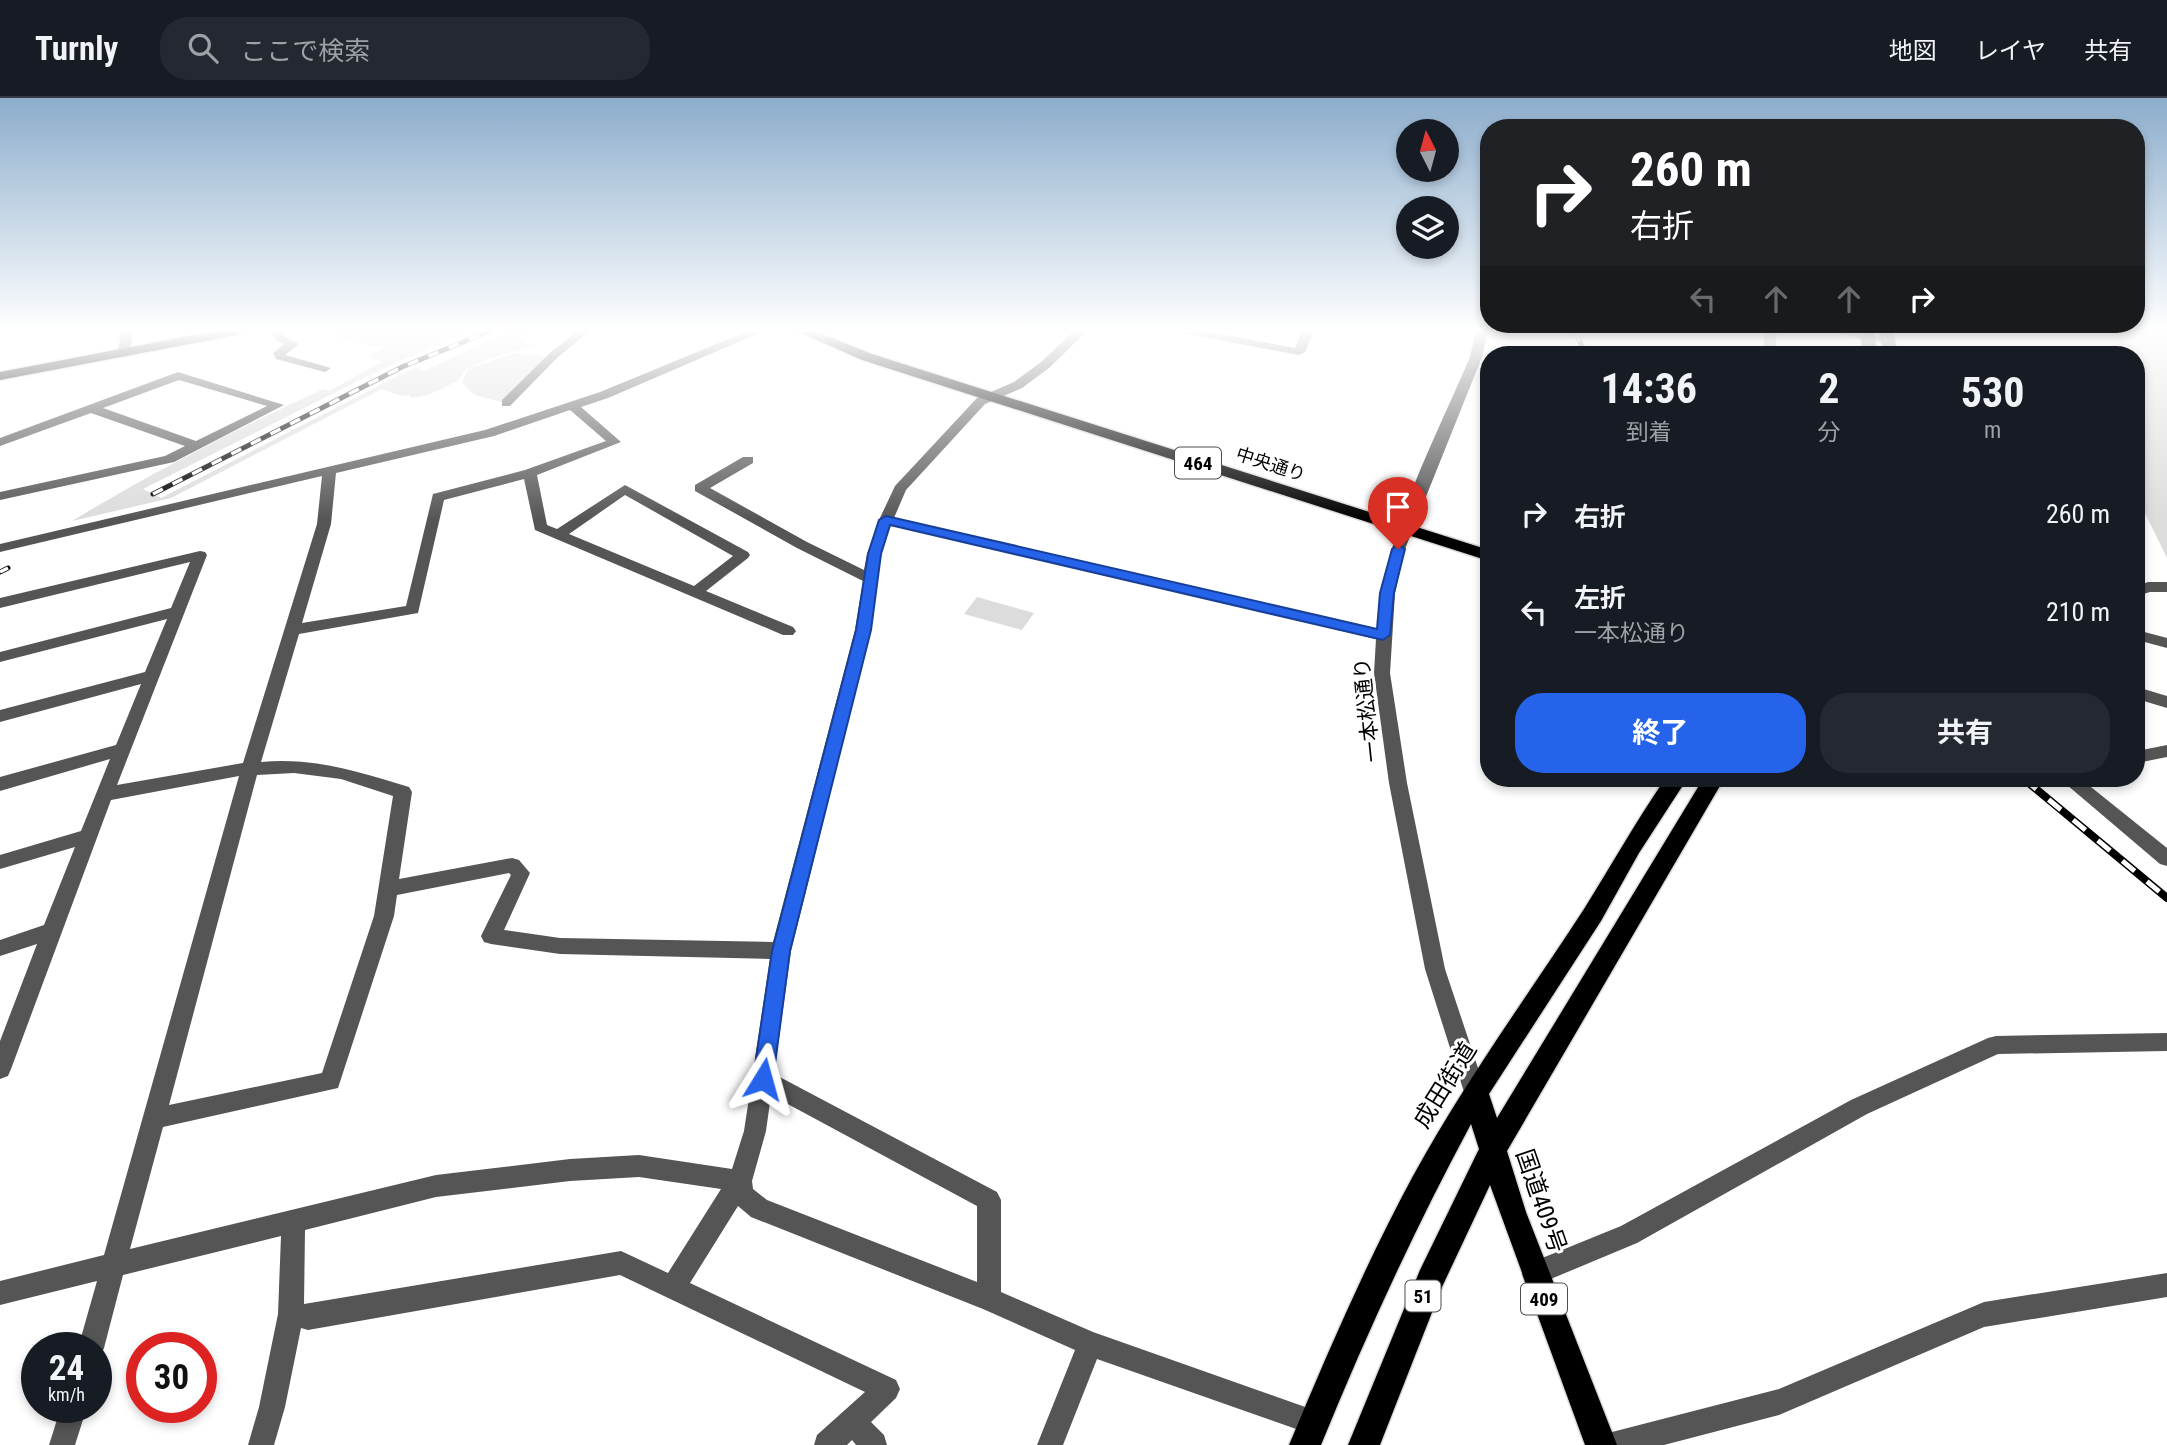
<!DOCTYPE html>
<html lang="ja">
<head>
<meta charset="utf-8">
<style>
  :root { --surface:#171b24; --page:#242831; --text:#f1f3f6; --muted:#9ea1a6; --line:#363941; --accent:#2563eb }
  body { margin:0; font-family:"Roboto Condensed","Noto Sans JP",sans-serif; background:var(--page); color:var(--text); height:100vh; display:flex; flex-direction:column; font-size:26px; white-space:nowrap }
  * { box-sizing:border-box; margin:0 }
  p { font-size:23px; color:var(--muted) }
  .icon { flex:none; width:38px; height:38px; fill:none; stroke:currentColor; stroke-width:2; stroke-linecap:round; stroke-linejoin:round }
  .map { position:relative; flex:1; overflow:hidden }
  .details { position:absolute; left:1480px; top:248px; width:665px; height:441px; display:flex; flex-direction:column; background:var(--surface); border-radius:28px; box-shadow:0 4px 10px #0003 }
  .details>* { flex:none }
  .guide { position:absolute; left:1480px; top:21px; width:665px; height:214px; border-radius:28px; box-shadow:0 4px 10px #0003; background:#202124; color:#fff; overflow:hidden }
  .needle { width:46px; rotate:354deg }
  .controls { position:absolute; left:1396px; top:21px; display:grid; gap:14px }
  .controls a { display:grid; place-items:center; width:63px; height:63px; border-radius:50%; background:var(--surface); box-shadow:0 4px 10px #0003; font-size:35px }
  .speed { position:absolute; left:21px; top:1234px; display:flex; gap:14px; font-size:35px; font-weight:700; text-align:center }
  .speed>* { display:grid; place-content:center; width:91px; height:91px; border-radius:50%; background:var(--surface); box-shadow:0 4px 10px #0003; line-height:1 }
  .speed small { font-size:18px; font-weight:400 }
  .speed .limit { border:10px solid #d22; background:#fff; color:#111 }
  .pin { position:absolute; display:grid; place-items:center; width:60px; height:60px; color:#fff; margin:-72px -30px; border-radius:50% 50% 50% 0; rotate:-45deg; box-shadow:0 0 7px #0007 }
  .pin .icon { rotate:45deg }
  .me { position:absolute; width:77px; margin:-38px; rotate:8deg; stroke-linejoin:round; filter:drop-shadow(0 0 5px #0008) }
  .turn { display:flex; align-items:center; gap:24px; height:147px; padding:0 35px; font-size:32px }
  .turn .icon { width:91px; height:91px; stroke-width:2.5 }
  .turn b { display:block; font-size:49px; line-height:60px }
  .lanes { display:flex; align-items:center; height:66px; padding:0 35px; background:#0003; justify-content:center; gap:35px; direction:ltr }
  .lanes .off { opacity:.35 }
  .eta { display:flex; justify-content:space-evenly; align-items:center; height:119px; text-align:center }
  .eta b { font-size:42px; font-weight:700; line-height:49px }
  .cta { display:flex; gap:14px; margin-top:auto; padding:14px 35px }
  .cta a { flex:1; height:80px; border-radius:28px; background:var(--accent); color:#fff; font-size:28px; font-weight:700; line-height:80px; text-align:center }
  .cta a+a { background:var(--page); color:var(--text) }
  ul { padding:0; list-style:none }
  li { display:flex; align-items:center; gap:21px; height:98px; padding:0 35px }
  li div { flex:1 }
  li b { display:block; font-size:26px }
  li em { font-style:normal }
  header { display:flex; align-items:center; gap:42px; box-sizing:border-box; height:98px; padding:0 35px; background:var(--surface); border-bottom:2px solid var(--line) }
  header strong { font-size:33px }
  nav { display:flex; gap:38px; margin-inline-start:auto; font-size:24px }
  .search { width:490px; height:63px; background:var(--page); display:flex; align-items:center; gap:18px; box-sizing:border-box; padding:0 24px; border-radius:28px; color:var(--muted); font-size:26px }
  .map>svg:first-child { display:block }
  .green { fill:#dcdcdc }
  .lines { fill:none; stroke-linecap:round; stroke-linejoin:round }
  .highway-casing { stroke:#dbdbdb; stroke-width:3 }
  .minor { fill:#555; fill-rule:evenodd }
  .highway { fill:#000; fill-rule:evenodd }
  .rail-far1-casing { stroke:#000; stroke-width:5 }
  .rail-casing { stroke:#000; stroke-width:8 }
  .rail-far1 { stroke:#fff; stroke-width:3.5; stroke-dasharray:11; stroke-linecap:butt }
  .rail { stroke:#fff; stroke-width:5; stroke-dasharray:16; stroke-linecap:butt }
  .route { fill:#2563eb; stroke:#184099; stroke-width:2 }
  .labels { text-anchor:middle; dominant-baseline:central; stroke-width:6; stroke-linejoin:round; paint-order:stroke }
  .far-street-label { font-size:18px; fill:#000; stroke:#fff }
  .shield { fill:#fff; stroke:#4c4c4c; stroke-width:2 }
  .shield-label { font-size:19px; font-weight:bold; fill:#000 }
  .street-label { font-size:21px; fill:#000; stroke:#fff }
  .near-street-label { font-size:24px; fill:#000; stroke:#fff }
</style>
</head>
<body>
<header>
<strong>Turnly</strong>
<div class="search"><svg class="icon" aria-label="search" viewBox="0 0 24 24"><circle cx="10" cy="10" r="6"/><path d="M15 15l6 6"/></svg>ここで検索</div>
<nav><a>地図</a><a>レイヤ</a><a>共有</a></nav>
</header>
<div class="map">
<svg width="2167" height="1347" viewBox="0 0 2167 1347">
  <rect width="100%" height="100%" fill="#fff"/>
  <g class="green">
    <path d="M391 233H468L372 276 143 391 161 400 405 274 416 269 424 273 508 233H540L520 239 529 246 535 247 487 261 465 272 458 283 428 297 410 300 409 297 401 298 382 291 171 400 72 423C153 374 237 331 323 291L329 293 382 264 369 259 383 250 334 239 341 235Z"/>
    <polygon points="2111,233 2167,233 2167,460 2137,399 2137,257 2110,257 2120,243"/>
    <polygon points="514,255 549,259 502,304 474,297 462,284 468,271"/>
    <polygon points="977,499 1034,515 1022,532 964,516"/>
  </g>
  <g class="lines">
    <g class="highway-casing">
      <g id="highway">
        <polygon points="215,233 244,233 237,237 0,282 0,274"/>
        <polygon points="796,233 815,233 872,256 1489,452 1489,463 862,262"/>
        <polygon points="1860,233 1874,233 1877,257 1863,257"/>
        <polygon points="1879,233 1893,233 1898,257 1884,257"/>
        <path d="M1665 681H1687L1639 755 1601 823 1489 996 1497 1020 1703 681H1724L1507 1053 1526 1114 1617 1347H1585L1490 1087 1442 1189 1380 1347H1348L1420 1172 1479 1051 1471 1026C1415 1130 1366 1237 1321 1347H1289C1327 1256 1366 1165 1413 1078 1464 985 1526 900 1584 811 1611 768 1636 723 1665 681Z"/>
      </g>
    </g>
    <g class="minor">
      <polygon points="121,233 133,233 130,255 124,259 118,255"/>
      <polygon points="270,233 282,233 284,238 299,246 285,257 331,270 325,274 276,261 273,255 284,246 276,242"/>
      <polygon points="577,233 590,233 558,259 510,308 502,308 502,302 550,255"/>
      <path d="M748 233H764L608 300 581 309 621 344 537 377 547 427 557 431 625 387 748 454 750 457 748 460 706 493 793 529 796 533 793 537H783L535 432 524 381 444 402 418 515 299 536 261 664C314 659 360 674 409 689L412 694 399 781 512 760 519 762 530 775 504 832 560 840 773 844 855 532 863 483 797 450 695 393V387L743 359H753V365L710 390 807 444 864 472 867 456 879 422 895 388 977 300 1014 284 1041 264 1074 233H1087L1049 270 1022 290 985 306 906 392 894 420 1377 531C1384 435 1433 346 1470 259L1476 233H1488L1482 259 1405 451 1395 495 1390 575 1407 685 1445 871 1486 994 1483 1001 1475 1004 1467 1001 1464 994 1425 871 1389 685 1374 575 1376 541 891 427 881 456 871 532 791 853 774 976 997 1094 1001 1102V1194L1093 1234 1322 1315 1326 1324 1322 1333 1313 1337 1097 1261 1063 1347H1037L1075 1252 983 1211 751 1119 738 1108 690 1185 896 1282 900 1291 896 1300 871 1324 884 1337 887 1347H856L852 1342 847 1347H814L817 1337 865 1294 620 1177 308 1232 301 1230 285 1309 274 1347H248L259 1309 278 1216 281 1138 123 1177 104 1250 100 1259 96 1261V1250H78L97 1183 0 1207V1183L104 1157 239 678 111 702 11 971 8 978 0 981V943L37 846 0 858V842L44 827 75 749 0 771V757L81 733 110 661 0 693V679L116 647 141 586 0 624V612L145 574 167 521 0 564V554L171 510 190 464 0 510V500L200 453 205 454 207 457 117 687 243 665 317 426 322 378 0 454V446L485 332 600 294ZM570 312 606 343 525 372 433 396 406 508 302 525 331 426 336 375 494 338ZM625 397 733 458 694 488 569 436ZM294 675 341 681 393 698 374 818 322 975 169 1007 257 677ZM509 775 511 777 481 838 484 844 491 846 560 856 770 861 744 1033 732 1071 639 1057 570 1061 436 1077 130 1151 163 1029 338 990 394 818 397 797ZM771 997 977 1108V1184L767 1102 753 1091 752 1083 766 1033ZM639 1079 721 1091 668 1175 621 1153 304 1206 305 1132 436 1099 570 1083Z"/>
      <polygon points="1181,233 1205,233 1295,250 1302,233 1314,233 1305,254 1299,257 1187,236"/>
      <polygon points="1768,233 1780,233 1776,239 1775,257 1763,257 1764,239"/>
      <polygon points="1827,233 1852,233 1894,243 1888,246"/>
      <path d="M178 274 284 307 174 364 0 402V394L165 358 185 348 91 315 0 348V340ZM179 282 267 308 196 343 103 310Z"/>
      <polygon points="2148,484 2167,484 2167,494 2150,494 2137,498 2137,488"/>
      <polygon points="2137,532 2167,540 2167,550 2137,542"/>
      <polygon points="2137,589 2167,598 2167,610 2137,601"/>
      <polygon points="2167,647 2167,659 2137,665 2137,653"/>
      <polygon points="2060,681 2081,681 2167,750 2167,768 2160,766"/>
      <polygon points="2167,935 2167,953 1998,956 1867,1016 1637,1145 1534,1188 1525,1185 1522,1176 1525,1167 1621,1128 1851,1002 1988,940 1996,938"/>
      <polygon points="2167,1175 2167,1199 1984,1229 1779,1317 1664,1347 1599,1347 1602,1337 1612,1334 1779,1291 1984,1204"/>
      <polygon points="61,1309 87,1309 75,1347 49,1347"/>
    </g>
    <use href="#highway" class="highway"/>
    <g class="rail-far1-casing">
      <g id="rail-far1">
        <polyline points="1575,233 1586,257"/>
        <polyline points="153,396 402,269 490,233"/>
        <polyline points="0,474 8,470"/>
      </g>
    </g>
    <g class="rail-casing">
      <polyline id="rail" points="2024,681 2167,800"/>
    </g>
    <use href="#rail-far1" class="rail-far1"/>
    <use href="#rail" class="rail"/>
  </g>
  <linearGradient id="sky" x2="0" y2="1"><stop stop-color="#8cadcc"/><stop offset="0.55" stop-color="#fff"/><stop offset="1" stop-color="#fff" stop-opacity="0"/></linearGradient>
  <rect width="2167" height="422" fill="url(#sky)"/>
  <polygon class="route" points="886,418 1377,531 1380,495 1392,451 1398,447 1405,451 1394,495 1390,537 1383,542 890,427 881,456 871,532 790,853 773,981 770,987 763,990 756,987 753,981 772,853 856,532 868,456 879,422"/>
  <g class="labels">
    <g class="far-street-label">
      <text transform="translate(1271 366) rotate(18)">中央通り</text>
    </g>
    <g class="shield">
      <rect x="1175" y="349.5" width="46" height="31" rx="5"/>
      <rect x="1405.5" y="1182.5" width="35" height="31" rx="5"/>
      <rect x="1521" y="1185.5" width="46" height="31" rx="5"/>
    </g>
    <g class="shield-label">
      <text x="1198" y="365">464</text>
      <text x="1423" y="1198">51</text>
      <text x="1544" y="1201">409</text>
    </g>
    <g class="street-label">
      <text transform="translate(1367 612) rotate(-96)">一本松通り</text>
    </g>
    <g class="near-street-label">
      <text transform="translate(1445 987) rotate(-58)">成田街道</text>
      <text transform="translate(1541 1103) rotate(71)">国道409号</text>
    </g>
  </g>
</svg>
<div class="controls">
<a><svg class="needle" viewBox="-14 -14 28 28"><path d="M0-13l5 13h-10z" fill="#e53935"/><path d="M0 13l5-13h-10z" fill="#9ea1a6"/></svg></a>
<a><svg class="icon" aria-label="layers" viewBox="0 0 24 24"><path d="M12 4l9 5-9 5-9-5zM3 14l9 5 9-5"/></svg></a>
</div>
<div class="speed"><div>24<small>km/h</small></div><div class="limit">30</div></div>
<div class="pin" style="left:1398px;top:451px;background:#d93025"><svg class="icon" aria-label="arrive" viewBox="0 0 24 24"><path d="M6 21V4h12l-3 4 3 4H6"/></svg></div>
<svg class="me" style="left:763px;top:981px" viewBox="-20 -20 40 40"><path d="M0-17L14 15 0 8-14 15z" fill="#2563eb" stroke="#fff" stroke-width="4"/></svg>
<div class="guide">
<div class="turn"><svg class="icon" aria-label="right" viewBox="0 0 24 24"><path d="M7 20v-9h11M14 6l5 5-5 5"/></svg><div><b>260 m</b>右折</div></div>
<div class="lanes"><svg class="icon off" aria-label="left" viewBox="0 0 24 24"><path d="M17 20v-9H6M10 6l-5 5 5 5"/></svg><svg class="icon off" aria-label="ahead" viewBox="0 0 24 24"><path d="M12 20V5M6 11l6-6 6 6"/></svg><svg class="icon off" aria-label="ahead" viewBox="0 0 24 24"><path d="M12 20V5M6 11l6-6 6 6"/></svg><svg class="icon" aria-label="right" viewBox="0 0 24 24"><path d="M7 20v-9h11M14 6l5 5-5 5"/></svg></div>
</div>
<section class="details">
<div class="eta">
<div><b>14:36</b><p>到着</p></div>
<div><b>2</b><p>分</p></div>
<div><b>530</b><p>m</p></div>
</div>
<ul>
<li><svg class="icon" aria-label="right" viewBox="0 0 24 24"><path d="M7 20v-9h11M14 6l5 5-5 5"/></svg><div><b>右折</b></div><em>260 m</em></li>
<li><svg class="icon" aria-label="left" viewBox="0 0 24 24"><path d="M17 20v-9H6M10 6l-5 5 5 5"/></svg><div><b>左折</b><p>一本松通り</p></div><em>210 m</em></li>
</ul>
<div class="cta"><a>終了</a><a>共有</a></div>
</section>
</div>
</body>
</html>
